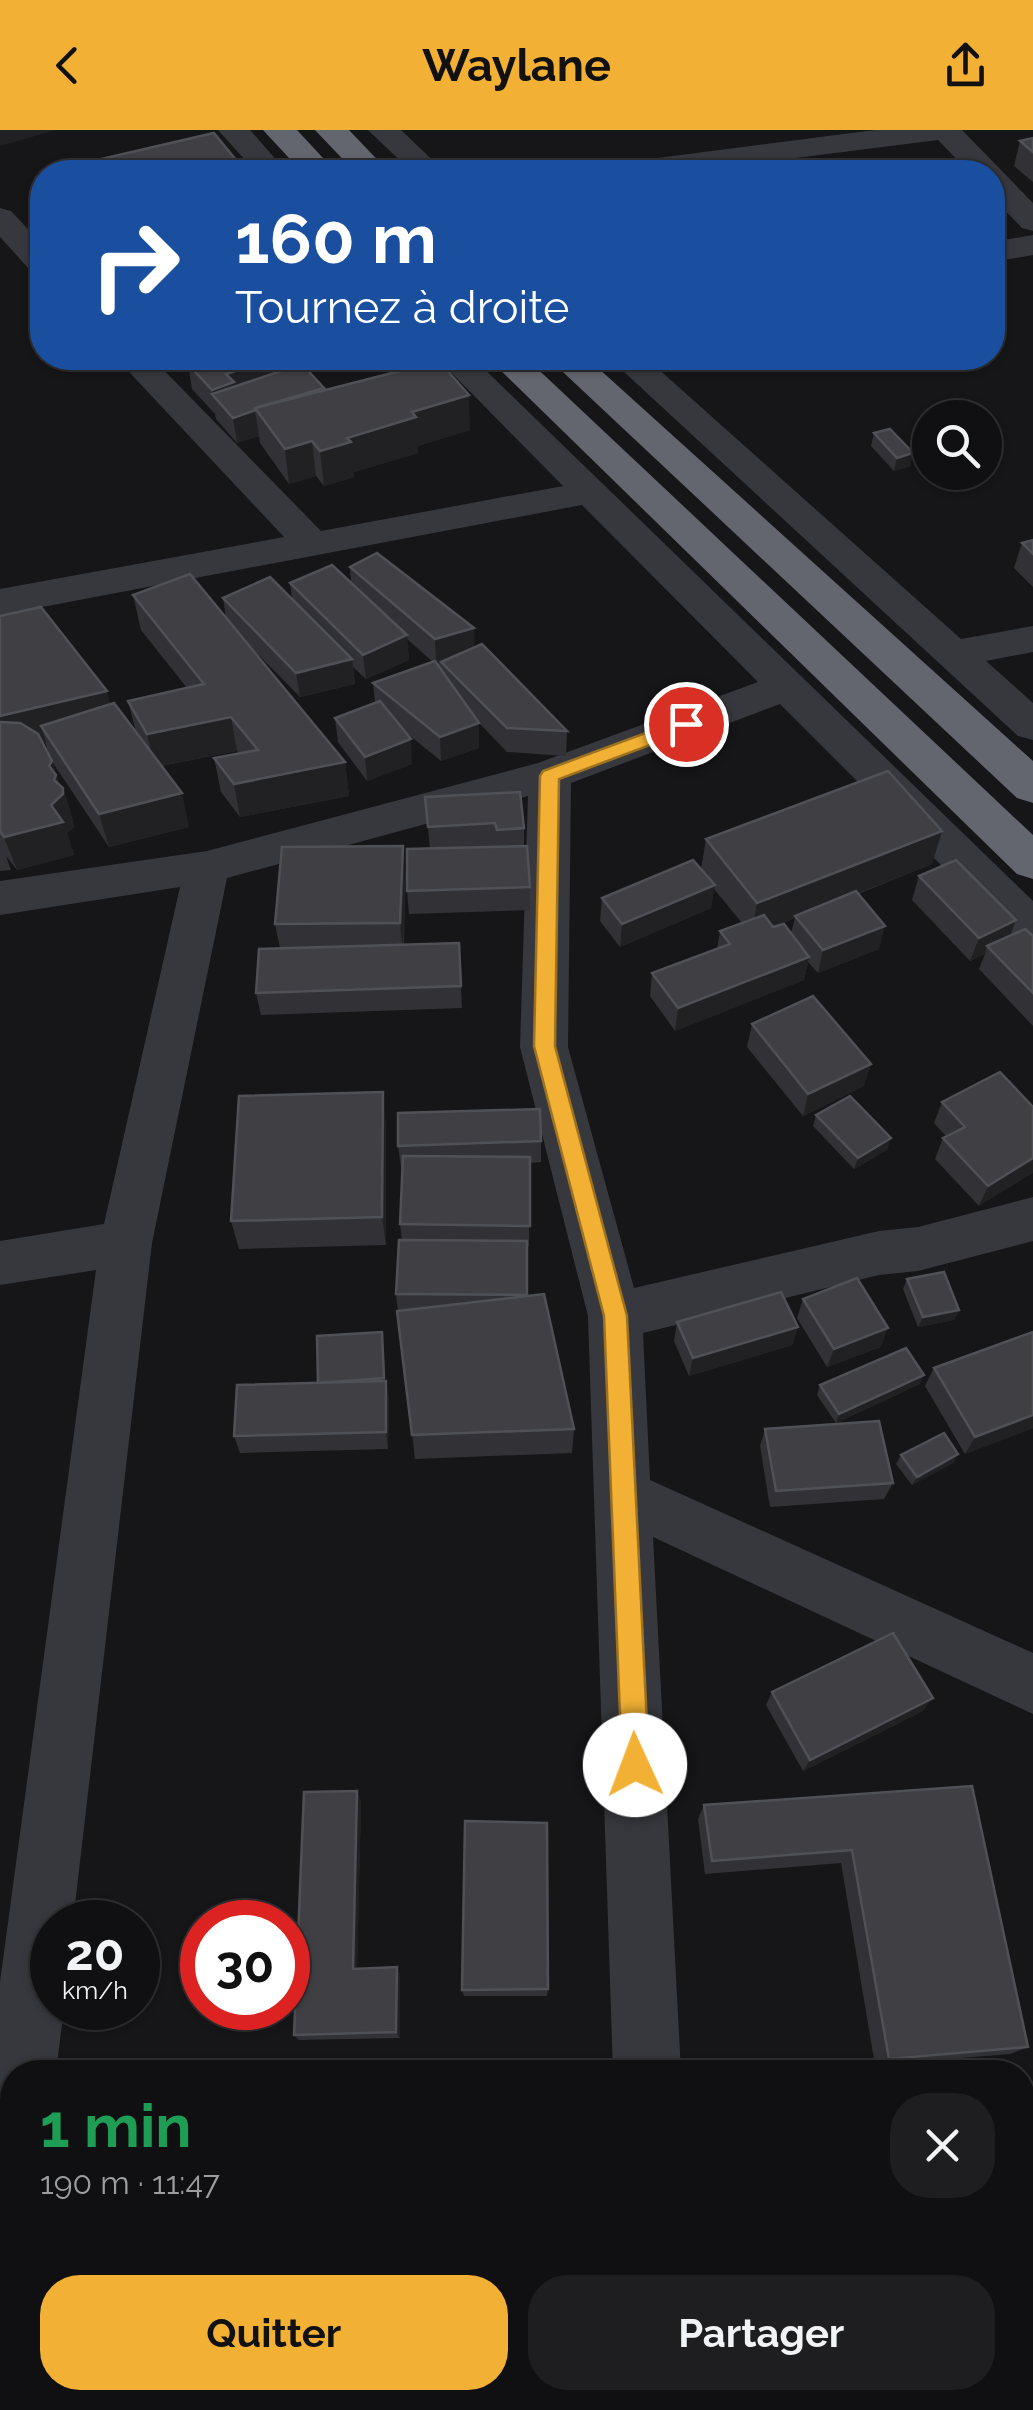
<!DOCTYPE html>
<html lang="fr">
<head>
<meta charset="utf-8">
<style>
  :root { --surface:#101012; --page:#1e1e20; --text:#f1f3f6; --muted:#9c9d9f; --line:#303032; --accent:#f2b134 }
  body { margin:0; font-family:Raleway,sans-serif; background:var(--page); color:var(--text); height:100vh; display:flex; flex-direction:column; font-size:38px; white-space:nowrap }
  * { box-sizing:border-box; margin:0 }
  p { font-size:32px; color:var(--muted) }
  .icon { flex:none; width:55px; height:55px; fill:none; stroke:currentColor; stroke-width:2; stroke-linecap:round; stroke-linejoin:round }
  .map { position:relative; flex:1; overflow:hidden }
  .panel { position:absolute; left:0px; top:1930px; width:1035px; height:350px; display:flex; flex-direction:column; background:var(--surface); border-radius:40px 40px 0 0; box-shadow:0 2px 8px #0004,0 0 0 2px var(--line) }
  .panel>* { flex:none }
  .guide { position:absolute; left:30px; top:30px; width:975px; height:210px; border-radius:40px; box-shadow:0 2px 8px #0004,0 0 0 2px var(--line); background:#1a4fa0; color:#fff; overflow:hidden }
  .tools { position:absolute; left:912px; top:270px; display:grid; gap:20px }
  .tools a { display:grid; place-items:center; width:90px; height:90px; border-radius:50%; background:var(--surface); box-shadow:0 2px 8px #0004,0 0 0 2px var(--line); font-size:50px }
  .speed { position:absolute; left:30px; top:1770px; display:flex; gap:20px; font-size:50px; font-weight:700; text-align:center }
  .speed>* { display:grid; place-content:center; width:130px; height:130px; border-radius:50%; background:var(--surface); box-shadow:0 2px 8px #0004,0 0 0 2px var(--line); line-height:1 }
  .speed small { font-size:25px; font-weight:400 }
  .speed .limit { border:15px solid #d22; background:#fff; color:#111 }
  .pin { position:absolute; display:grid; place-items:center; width:85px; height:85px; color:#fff; margin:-42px; border:5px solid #fff; border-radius:50%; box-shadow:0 2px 10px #0007 }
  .me { position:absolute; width:110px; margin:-55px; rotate:358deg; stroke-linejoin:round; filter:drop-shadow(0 0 8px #0008) }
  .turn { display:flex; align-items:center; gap:35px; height:210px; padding:0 40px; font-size:45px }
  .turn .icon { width:130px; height:130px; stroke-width:2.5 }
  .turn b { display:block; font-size:70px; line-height:85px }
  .round { display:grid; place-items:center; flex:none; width:105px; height:105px; border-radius:40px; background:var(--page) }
  .head { display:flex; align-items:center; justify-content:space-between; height:170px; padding:0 40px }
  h1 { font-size:60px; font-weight:700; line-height:75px; color:#1e9e55 }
  .button { display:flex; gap:20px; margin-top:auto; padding:20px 40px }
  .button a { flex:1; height:115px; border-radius:40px; background:var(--accent); color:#111; font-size:40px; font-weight:700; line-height:115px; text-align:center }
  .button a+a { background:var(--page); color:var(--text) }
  header { display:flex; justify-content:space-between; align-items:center; height:130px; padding:0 40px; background:var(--accent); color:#111; font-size:45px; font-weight:700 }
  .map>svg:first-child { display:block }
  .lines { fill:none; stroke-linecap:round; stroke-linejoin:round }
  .street { fill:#37383d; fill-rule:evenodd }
  .highway { fill:#63666e; fill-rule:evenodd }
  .wall { fill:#323236; fill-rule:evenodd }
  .shaded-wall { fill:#212124 }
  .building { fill:#3f3f44; stroke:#4f5156; stroke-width:2.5 }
  .route { fill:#f2b134; stroke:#9d7322; stroke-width:2.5 }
</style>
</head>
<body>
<header><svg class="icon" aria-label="back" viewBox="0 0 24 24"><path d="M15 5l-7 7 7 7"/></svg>Waylane<svg class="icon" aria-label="share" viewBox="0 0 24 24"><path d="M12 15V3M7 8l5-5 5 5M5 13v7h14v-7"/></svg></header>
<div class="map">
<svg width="1033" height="2280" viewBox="0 0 1033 2280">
  <rect width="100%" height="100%" fill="#161618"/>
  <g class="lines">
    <g class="street">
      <polygon points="218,0 250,0 287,42 256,42"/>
      <polygon points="368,0 401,0 445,42 412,42"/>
      <polygon points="875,0 962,0 1033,73 1033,101 1022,98 992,67 992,42 969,42 938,10 686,42 604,42 608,35 619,33"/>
      <polygon points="0,78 11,81 42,114 42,143 30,140 0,107"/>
      <polygon points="1033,105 1033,125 992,132 992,112"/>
      <polygon points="116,228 152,228 321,401 563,356 437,228 473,228 1033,771 1033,816 1017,811 780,574 571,653 568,917 634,1158 879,1101 918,1097 1033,1067 1033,1111 918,1141 879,1145 643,1203 650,1350 1033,1523 1033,1584 653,1407 681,1942 613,1942 588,1186 520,917 528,666 227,748 152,1113 73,1792 52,1792 52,1878 64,1878 56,1942 12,1942 12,1972 0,1967 0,1852 96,1140 0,1155 0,1111 104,1094 180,757 0,785 0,751 207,721 538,633 758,552 582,375 0,485 0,459 284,407"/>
      <polygon points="609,228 646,228 961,509 1033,496 1033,522 986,531 1033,573 1033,610 1018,606"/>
      <polygon points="1022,1970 1033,1972 1033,2042 1022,2040"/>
      <polygon points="621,2268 695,2268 696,2280 620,2280"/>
    </g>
    <g class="highway">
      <polygon points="263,0 297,0 336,42 302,42"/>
      <polygon points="315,0 349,0 389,42 355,42"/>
      <polygon points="488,228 526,228 1033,705 1033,749 1017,744"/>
      <polygon points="548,228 587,228 1033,631 1033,673 1017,668"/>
    </g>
  </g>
  <g class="wall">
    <polygon points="1033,8 1033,52 1014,36 1020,11"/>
    <polygon points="299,228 300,235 324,258 324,260 470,300 418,316 418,323 354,342 354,347 324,356 316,346 289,354 260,313 259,306 237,313 216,289 215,284 192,259 188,234"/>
    <polygon points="874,303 913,323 910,336 894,341 871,316"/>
    <polygon points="1033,410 1033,457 1014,438 1022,413"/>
    <polygon points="350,437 474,498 474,517 567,601 566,626 507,622 479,593 479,618 441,631 404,601 412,634 367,651 338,612 335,588 375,572 373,553 433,532 407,509 409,530 366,549 353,537 355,554 300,567 245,511 345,632 349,666 240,687 221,662 214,628 239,624 237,621 161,636 189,697 109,717 51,630 45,612 42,612 52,631 59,654 63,658 73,691 74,697 67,703 74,725 17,740 6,726 11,740 0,741 0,486 111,574 136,602 128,571 187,558 141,500 133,465 226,488 223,468 292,469 290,453 351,452"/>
    <polygon points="425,667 524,698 524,716 530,757 530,780 409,784 407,761 430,719"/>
    <path d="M942 701 932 734 858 764 879 819 818 843 808 832 804 850 675 901 650 866 652 843 717 819 720 801 742 793 714 759 711 778 620 817 600 791 602 768 701 739 706 709ZM795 788 791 803 773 797Z"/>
    <polygon points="919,746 1016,790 1010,806 1033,806 1033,896 979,839 985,824 970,831 912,770"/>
    <polygon points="405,749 404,815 459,813 462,878 261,885 256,863 280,818 275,794"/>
    <polygon points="752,894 864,956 803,986 747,917"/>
    <polygon points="942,972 1033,977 979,1076 935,1029 943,1008 946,1006 934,993"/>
    <polygon points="816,985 888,1019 854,1039 813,996"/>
    <polygon points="386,993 386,1115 239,1119 231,1091"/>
    <polygon points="541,1011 541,1032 530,1033 529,1116 527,1116 527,1166 574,1299 572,1323 415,1329 396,1164 402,1110 400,1094 403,1037 401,1037 398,1016"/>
    <polygon points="907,1149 959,1180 954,1190 918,1197 903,1159"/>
    <polygon points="803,1169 881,1217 827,1237 797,1188"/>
    <polygon points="677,1192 798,1197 792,1215 689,1246 674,1211"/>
    <polygon points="382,1202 385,1251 389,1269 388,1319 240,1323 234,1306 318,1253"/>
    <polygon points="1033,1202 1033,1298 965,1324 925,1256 934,1238"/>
    <polygon points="920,1254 836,1293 817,1265 820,1255"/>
    <polygon points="765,1299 893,1353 884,1369 770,1377 760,1316"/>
    <polygon points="958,1324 953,1333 912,1355 896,1334 901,1325"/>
    <polygon points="772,1562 923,1581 803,1641 766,1575"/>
    <polygon points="972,1656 1028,1917 1010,1924 875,1935 841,1733 705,1744 698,1689 704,1675"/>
    <polygon points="361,1671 357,1839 400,1844 400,1908 299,1910 294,1905"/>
    <polygon points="548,1859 547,1866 464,1866 462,1860"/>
    <polygon points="464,2268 521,2268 524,2280 427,2280"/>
  </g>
  <g class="shaded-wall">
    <polygon points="0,0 56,0 0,16"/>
    <polygon points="236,30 238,42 183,42"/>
    <polygon points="275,228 299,228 301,245 213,265 212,260 226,244"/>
    <polygon points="469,265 470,300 418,316 418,323 354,342 354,347 324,356 320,321 347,308 412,282"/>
    <polygon points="255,281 259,306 237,313 233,288"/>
    <polygon points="312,311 316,346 289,354 285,319"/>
    <polygon points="913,323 910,336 894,341 897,328"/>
    <polygon points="474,498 475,523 436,534 435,509"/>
    <polygon points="407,505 409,530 366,549 363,525"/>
    <polygon points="352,529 355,554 300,567 296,543"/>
    <polygon points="107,561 116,595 41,596 46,612 0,622 0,586"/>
    <polygon points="231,587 237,621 155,637 147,604"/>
    <polygon points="479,593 479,618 441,631 440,607"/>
    <polygon points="411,609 412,634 367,651 365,627"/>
    <polygon points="52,631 62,665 63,658 73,691 74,697 67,703 74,725 17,740 4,707 51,675 49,636"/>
    <polygon points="345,632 349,666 240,687 234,654"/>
    <polygon points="182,663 189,697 109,717 99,684"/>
    <polygon points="942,701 932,734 751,805 757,773"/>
    <polygon points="403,716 405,749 403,825 400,793"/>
    <polygon points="715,755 711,778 620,817 622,794"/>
    <polygon points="1016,790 1007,813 987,816 985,824 970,831 979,808"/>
    <polygon points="885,796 879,819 818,843 823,820"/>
    <polygon points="809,827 804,850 675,901 678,878"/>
    <polygon points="871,934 864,956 803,986 808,964"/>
    <polygon points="383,962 386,993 386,1115 382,1087"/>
    <polygon points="891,1008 888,1019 854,1039 858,1028"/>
    <polygon points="1033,1028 1033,1043 979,1076 988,1056"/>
    <polygon points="959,1180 954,1190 918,1197 923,1187"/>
    <polygon points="798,1197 792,1215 689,1246 693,1228"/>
    <polygon points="888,1198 881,1217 827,1237 834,1219"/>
    <polygon points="924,1245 920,1254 836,1293 839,1284"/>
    <polygon points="386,1251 389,1269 388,1319 386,1302"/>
    <polygon points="1033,1285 1033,1298 965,1324 975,1307"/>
    <polygon points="958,1324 953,1333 912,1355 917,1347"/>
    <polygon points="933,1568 923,1581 803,1641 810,1630"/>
    <polygon points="357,1661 361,1671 357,1846 353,1839"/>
    <polygon points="397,1837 400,1844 400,1908 396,1902"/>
    <polygon points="12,2191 12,2268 21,2268 21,2280 6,2280"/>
  </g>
  <g class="building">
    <polygon points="214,3 236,30 183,42 106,42 97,30"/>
    <polygon points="1033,8 1033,22 1020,11"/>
    <polygon points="208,228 275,228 226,244 234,252 212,260 188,234"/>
    <polygon points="439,231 469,265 412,282 416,287 347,308 351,312 320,321 312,311 285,319 255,278"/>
    <polygon points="302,234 324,258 255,278 256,280 233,288 212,264"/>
    <polygon points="890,299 913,323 897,328 874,303"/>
    <polygon points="1033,410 1033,424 1022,413"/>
    <polygon points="377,423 474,498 435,509 350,437"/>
    <polygon points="332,435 407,505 363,525 290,453"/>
    <polygon points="190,444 345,632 234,654 214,628 258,620 231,587 147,604 128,571 204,554 133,465"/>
    <polygon points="270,447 352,529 296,543 223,468"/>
    <polygon points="41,477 107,561 0,586 0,486"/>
    <polygon points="482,514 567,601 507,598 441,532"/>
    <polygon points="435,531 479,593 440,607 373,553"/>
    <polygon points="380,571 411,609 365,627 335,588"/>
    <polygon points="114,573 182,663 99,684 41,596"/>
    <polygon points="0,592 20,593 38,604 52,631 49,636 56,645 54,650 63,658 63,664 51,675 63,692 4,707 0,701"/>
    <polygon points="888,641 942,701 757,773 706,709"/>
    <polygon points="520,662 524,698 497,700 495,693 428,697 425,667"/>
    <polygon points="403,716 400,793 275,794 282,717"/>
    <polygon points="527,716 530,757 407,761 407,719"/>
    <polygon points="693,730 715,755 622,794 602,768"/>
    <polygon points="956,730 1016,790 979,808 919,746"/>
    <polygon points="856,761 885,796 823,820 795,786"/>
    <polygon points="764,785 773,797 784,794 809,827 678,878 652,843 730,814 720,801"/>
    <polygon points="1025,799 1033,806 1033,863 987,816"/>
    <polygon points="459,813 461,856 256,863 259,819"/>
    <polygon points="813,866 871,934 808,964 752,894"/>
    <polygon points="1000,942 1033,977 1033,1028 988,1056 943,1008 965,997 942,972"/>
    <polygon points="383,962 382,1087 231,1091 239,966"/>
    <polygon points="850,966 891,1008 858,1028 816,985"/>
    <polygon points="540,979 541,1011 398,1016 398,983"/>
    <polygon points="403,1026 530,1027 530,1096 400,1094"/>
    <polygon points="399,1110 527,1111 527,1165 396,1164"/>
    <polygon points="944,1142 959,1180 923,1187 907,1149"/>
    <polygon points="857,1148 888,1198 834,1219 803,1169"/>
    <polygon points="781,1162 798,1197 693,1228 677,1192"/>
    <polygon points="544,1164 574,1299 412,1305 397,1181"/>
    <polygon points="382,1202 384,1248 318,1253 317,1206"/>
    <polygon points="1033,1202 1033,1285 975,1307 934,1238"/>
    <polygon points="906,1218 924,1245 839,1284 820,1255"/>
    <polygon points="386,1251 386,1302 234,1306 237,1255"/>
    <polygon points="879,1291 893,1353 776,1361 765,1299"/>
    <polygon points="944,1303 958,1324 917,1347 901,1325"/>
    <polygon points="893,1503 933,1568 810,1630 772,1562"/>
    <polygon points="972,1656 1028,1917 889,1929 852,1720 712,1731 704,1675"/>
    <polygon points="357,1661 353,1839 397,1837 396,1902 294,1905 304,1662"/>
    <polygon points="465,1691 547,1693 548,1859 462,1860"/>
    <polygon points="0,2065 12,2065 12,2191 6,2280 0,2280"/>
    <polygon points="477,2268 520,2268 523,2280 441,2280"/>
  </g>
  <polygon class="route" points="686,588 693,590 693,599 559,649 555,916 627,1186 649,1635 645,1645 635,1648 626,1645 622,1635 604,1186 534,916 540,646 543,641"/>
</svg>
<div class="tools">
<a><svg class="icon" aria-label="search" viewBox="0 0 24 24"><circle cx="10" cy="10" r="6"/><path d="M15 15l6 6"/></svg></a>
</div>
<div class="speed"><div>20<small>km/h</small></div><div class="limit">30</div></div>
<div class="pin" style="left:686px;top:594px;background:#d93025"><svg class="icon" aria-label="arrive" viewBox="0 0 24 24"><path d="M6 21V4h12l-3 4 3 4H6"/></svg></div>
<svg class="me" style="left:635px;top:1635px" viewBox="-20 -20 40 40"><circle r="19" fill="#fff"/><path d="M0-13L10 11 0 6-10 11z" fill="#f2b134"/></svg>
<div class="guide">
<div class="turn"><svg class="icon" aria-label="right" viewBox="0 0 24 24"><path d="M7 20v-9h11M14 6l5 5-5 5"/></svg><div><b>160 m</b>Tournez à droite</div></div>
</div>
<section class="panel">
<div class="head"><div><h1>1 min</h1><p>190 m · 11:47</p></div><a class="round"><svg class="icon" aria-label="close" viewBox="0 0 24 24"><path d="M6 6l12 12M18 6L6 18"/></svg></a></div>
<div class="button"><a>Quitter</a><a>Partager</a></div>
</section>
</div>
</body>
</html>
